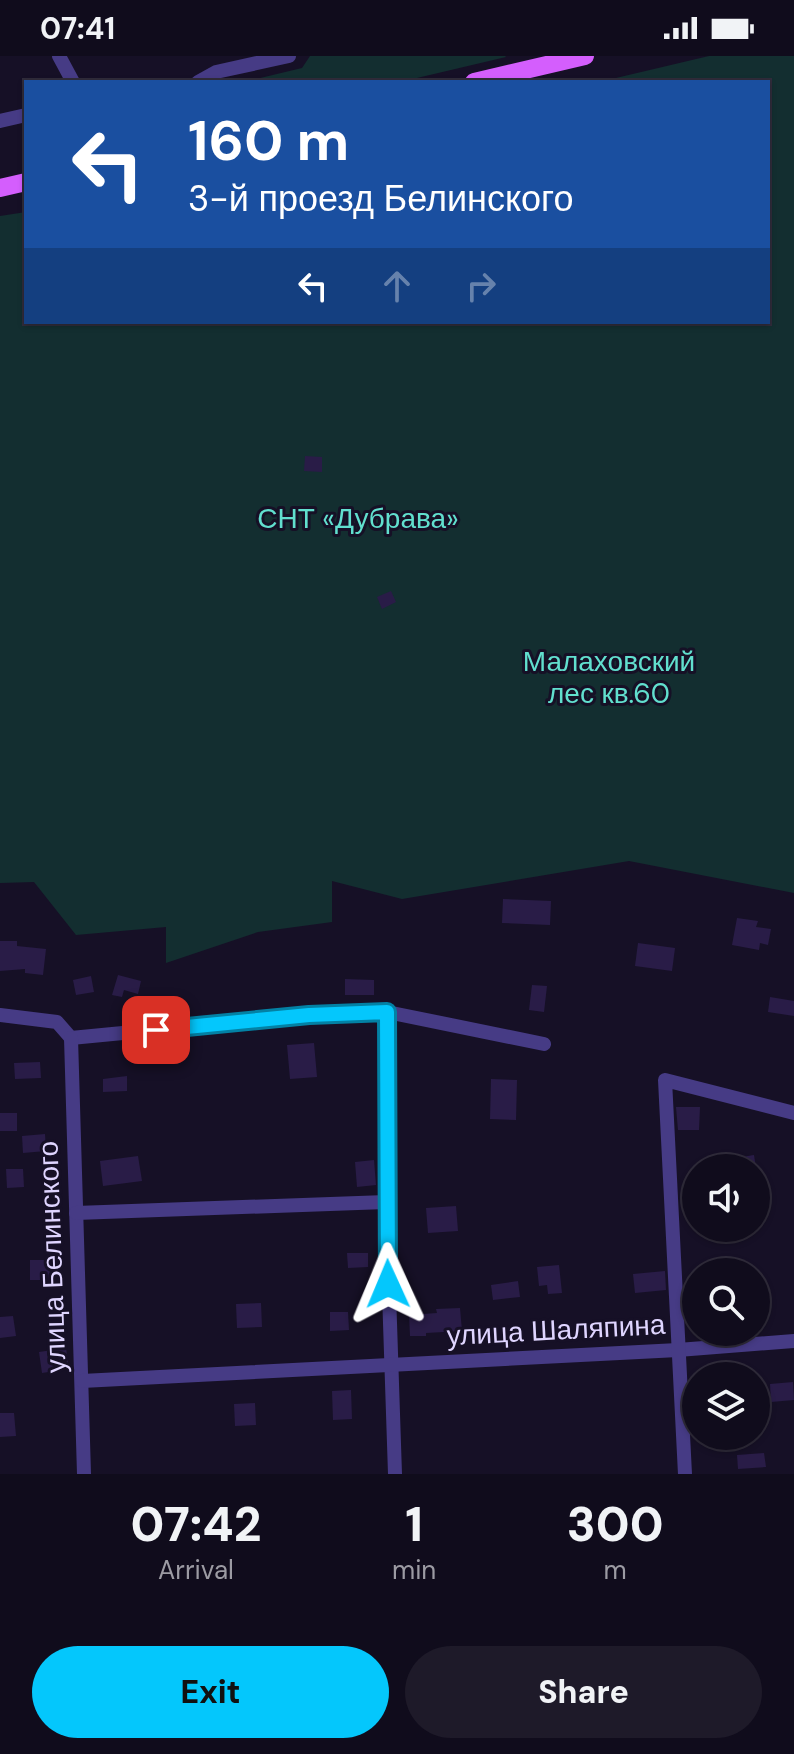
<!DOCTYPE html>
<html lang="en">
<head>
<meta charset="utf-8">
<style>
  :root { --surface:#100c1c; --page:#1e1a29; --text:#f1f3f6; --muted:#9c9ba3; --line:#302c3b; --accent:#04c7fc }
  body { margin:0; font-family:"DM Sans",sans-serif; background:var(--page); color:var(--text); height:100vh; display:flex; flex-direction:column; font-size:30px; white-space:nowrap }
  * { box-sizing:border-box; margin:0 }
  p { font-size:26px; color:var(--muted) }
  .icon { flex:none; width:44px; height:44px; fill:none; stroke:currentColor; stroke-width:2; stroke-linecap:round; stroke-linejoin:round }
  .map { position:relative; height:1418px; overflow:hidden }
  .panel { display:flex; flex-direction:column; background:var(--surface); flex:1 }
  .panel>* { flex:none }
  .guide { position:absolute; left:24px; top:24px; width:746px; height:244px; border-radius:0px; box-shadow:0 2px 6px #0004,0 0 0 2px var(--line); background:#1a4fa0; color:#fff; overflow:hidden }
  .controls { position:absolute; left:682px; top:1098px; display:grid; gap:16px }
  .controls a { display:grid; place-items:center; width:88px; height:88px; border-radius:50%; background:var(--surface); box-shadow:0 2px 6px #0004,0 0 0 2px var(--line); font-size:40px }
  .pin { position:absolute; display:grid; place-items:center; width:68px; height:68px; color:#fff; margin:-34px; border-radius:16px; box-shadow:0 4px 12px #0006 }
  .me { position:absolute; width:88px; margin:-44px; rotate:359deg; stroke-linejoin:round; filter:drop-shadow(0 0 6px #0008) }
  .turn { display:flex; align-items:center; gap:28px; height:168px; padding:0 32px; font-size:36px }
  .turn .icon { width:104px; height:104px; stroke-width:2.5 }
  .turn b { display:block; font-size:56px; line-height:68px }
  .lanes { display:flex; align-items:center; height:76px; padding:0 32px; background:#0003; justify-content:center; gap:40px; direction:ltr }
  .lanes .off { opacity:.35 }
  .eta { display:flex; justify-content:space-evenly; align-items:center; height:136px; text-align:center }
  .eta b { font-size:48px; font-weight:800; line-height:56px }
  .action { display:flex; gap:16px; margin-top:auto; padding:16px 32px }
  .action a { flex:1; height:92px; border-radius:48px; background:var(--accent); color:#111; font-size:32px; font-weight:800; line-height:92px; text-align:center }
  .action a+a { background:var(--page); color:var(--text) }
  .status { display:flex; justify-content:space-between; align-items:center; height:56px; padding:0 40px; background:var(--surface); direction:ltr }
  .status svg { height:22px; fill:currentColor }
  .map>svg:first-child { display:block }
  .green { fill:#132e30 }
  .building { fill:#291c47 }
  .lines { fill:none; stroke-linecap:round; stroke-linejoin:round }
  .minor { stroke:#463b85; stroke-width:14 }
  .major { stroke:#d45efd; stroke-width:18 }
  .route-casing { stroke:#0381a4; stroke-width:20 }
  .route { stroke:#04c7fc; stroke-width:14 }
  .labels { text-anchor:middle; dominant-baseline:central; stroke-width:6; stroke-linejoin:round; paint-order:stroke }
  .park-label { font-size:28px; fill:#61dfce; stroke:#161026 }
  .street-label { font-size:28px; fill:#dfd5ff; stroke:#161026 }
</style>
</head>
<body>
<div class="status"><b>07:41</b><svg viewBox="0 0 49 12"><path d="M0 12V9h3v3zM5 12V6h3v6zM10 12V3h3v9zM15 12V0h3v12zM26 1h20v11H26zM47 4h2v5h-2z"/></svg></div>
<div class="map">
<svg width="794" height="1418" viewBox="0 0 794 1418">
  <rect width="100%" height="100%" fill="#161026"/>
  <g class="green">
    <polygon points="310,0 505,0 506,1 400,26 243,26 302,12"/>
    <polygon points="709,0 794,0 794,837 629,805 402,843 332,825 332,866 258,876 166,907 166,871 76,879 34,826 0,827 0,160 26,156 26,266 768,266 768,26 599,26"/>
  </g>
  <g class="building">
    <polygon points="305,400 322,401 322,416 304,415"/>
    <polygon points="391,535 396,546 382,553 377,541"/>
    <polygon points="503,843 551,845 550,869 502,867"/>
    <polygon points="737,862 758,865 756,871 771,873 768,889 760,887 759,894 732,889"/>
    <polygon points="0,885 17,885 17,890 46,893 43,919 25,917 25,913 0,915"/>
    <polygon points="638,887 675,892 672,915 635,910"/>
    <polygon points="118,919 141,925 138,938 124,934 122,941 112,939"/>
    <polygon points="91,920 94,936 76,939 73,924"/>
    <polygon points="345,923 374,924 374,939 345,939"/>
    <polygon points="532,929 547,930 544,956 529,954"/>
    <polygon points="770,941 794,945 794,960 768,956"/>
    <polygon points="314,987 317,1021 290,1023 287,989"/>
    <polygon points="40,1006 41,1022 15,1023 14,1007"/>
    <polygon points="127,1020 127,1035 103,1036 103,1023"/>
    <polygon points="491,1023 517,1024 516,1064 490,1063"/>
    <polygon points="676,1051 700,1051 699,1074 678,1074"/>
    <rect x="0" y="1057" width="17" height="18"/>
    <polygon points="45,1078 46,1095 23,1097 22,1080"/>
    <polygon points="754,1099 756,1112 706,1112 705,1107"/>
    <polygon points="138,1100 142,1125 103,1130 100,1105"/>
    <polygon points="374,1104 376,1129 357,1131 355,1106"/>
    <polygon points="6,1113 23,1113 24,1131 7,1132"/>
    <polygon points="456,1150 458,1175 428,1177 426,1152"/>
    <polygon points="347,1197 368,1197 368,1211 348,1212"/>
    <polygon points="30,1204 53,1204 54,1224 30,1224"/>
    <polygon points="559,1209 562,1237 548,1238 547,1229 539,1230 537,1211"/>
    <polygon points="665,1215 666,1234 635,1237 633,1218"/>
    <polygon points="518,1225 520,1241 493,1244 491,1229"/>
    <polygon points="261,1247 262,1271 237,1272 236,1248"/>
    <polygon points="460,1252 462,1275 426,1277 426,1280 410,1280 409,1259 437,1257 436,1253"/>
    <polygon points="330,1256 348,1256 349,1274 330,1275"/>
    <polygon points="13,1260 16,1280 0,1282 0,1261"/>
    <polygon points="66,1292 69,1313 42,1317 39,1296"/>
    <polygon points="793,1326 794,1344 771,1346 770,1328"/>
    <polygon points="351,1334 352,1363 333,1364 332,1335"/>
    <polygon points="255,1347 256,1369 235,1370 234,1348"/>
    <polygon points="0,1357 14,1357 16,1380 0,1381"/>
    <polygon points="764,1397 766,1411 738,1413 737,1399"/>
  </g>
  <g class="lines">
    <g class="minor">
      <polyline points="59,0 73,26"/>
      <polyline points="198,26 216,16 289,0"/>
      <polyline points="0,65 26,59"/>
      <polyline points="387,956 386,1146 395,1418"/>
      <polyline points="0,959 57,966 71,982 309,959 387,956 544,988"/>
      <polyline points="71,982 84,1418"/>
      <polyline points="76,1157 386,1146"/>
      <polyline points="82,1325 678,1294 794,1285"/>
      <polyline points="685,1418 665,1024 794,1057"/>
    </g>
    <g class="major">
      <polyline points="474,26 585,0"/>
      <polyline points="0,132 26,126"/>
    </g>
  </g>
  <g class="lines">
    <g class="route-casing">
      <polyline id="route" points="156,974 309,959 387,956 388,1228"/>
    </g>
    <use href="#route" class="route"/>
  </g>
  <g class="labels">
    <g class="park-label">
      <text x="358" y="462">СНТ «Дубрава»</text>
      <text x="609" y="605">Малаховский<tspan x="609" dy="32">лес кв.60</tspan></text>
    </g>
    <g class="street-label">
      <text transform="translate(52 1201) rotate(-92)">улица Белинского</text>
      <text transform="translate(556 1274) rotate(-3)">улица Шаляпина</text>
    </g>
  </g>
</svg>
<div class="controls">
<a><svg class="icon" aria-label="sound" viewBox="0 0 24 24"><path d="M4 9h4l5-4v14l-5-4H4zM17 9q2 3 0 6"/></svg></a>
<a><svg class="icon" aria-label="search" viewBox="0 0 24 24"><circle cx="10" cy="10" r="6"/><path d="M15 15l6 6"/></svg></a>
<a><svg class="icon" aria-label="layers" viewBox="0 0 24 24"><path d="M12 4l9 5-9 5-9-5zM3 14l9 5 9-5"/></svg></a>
</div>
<div class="pin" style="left:156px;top:974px;background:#d93025"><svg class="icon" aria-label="arrive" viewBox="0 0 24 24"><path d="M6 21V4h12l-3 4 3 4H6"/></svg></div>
<svg class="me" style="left:388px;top:1228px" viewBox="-20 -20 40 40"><path d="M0-17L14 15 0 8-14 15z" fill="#04c7fc" stroke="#fff" stroke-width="4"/></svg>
<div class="guide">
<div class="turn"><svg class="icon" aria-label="left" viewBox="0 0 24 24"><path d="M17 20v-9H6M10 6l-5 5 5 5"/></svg><div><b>160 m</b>3-й проезд Белинского</div></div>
<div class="lanes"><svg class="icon" aria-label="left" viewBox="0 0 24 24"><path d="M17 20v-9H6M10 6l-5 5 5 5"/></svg><svg class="icon off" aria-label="ahead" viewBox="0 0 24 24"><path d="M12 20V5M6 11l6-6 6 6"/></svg><svg class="icon off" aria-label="right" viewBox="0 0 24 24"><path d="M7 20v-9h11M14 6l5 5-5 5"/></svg></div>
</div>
</div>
<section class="panel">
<div class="eta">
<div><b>07:42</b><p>Arrival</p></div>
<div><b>1</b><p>min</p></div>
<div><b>300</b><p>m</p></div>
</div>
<div class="action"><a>Exit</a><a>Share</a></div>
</section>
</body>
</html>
